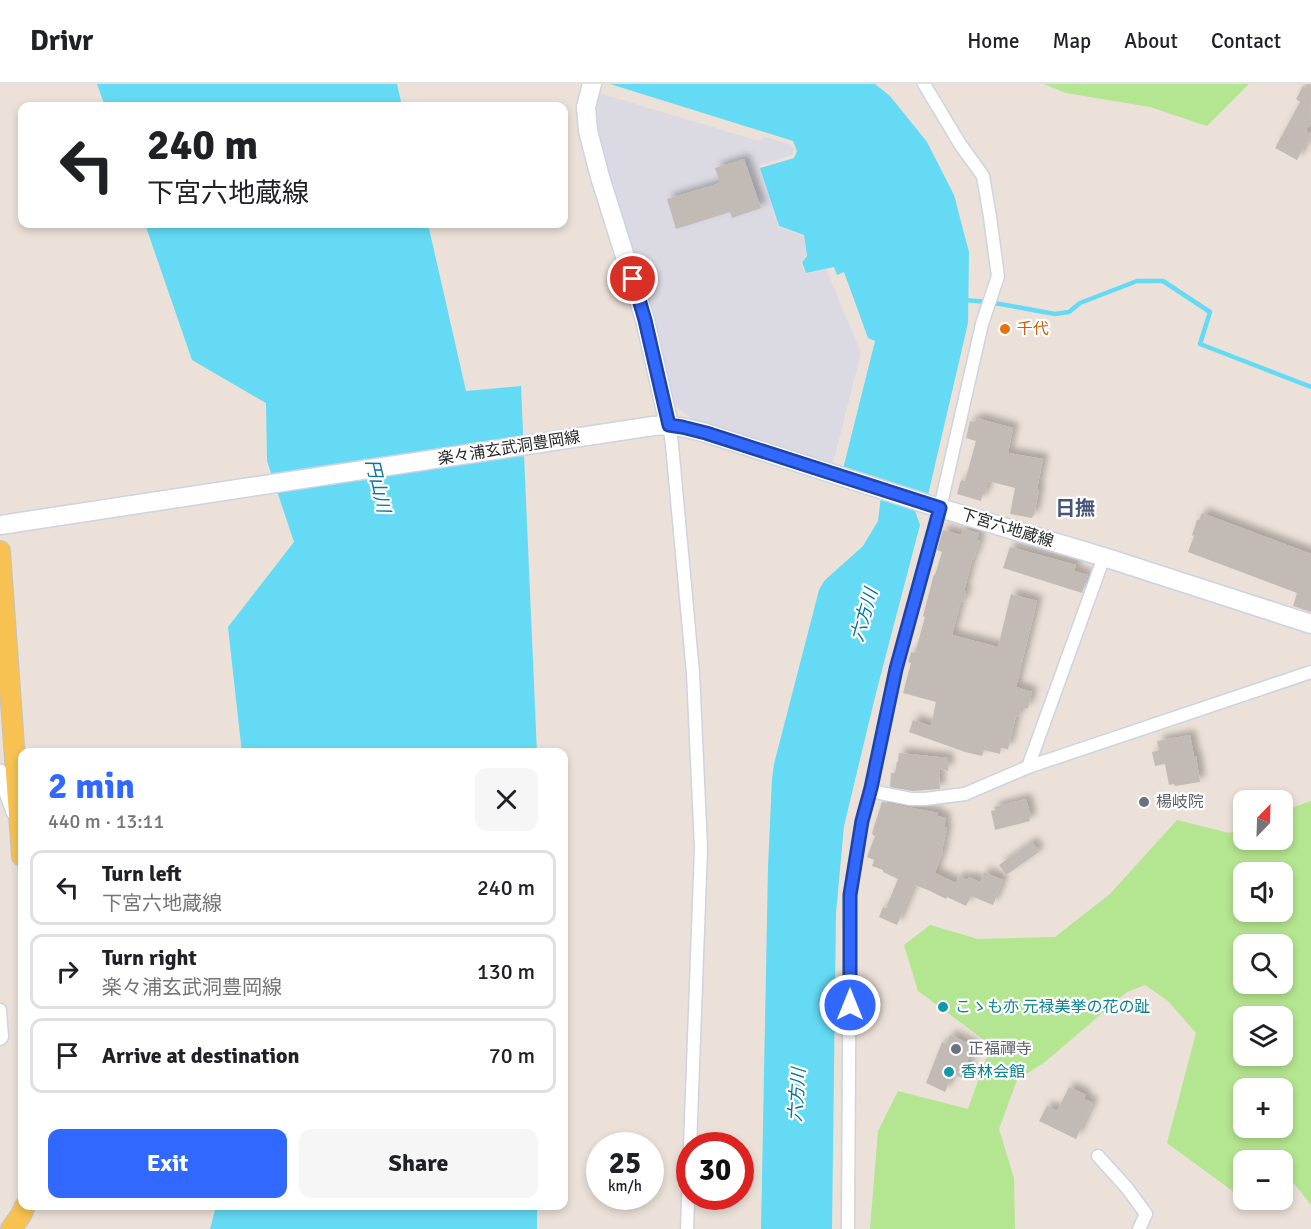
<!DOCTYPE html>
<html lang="en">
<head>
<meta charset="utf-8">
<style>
  :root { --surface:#fff; --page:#f6f6f6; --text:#202124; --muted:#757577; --line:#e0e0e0; --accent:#3168ff }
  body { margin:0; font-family:Signika,"Noto Sans JP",sans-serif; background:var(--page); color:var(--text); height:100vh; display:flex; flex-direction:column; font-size:22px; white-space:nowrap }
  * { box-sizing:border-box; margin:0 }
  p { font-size:20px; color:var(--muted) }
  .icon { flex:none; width:33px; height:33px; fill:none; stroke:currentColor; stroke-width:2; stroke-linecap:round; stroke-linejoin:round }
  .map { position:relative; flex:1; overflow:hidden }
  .panel { position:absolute; left:18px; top:664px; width:550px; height:462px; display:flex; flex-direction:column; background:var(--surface); border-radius:12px; box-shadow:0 3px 9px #0003 }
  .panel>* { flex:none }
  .banner { position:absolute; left:18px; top:18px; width:550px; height:126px; border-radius:12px; box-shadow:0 3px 9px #0003; background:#fff; color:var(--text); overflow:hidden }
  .needle { width:39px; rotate:23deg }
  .buttons { position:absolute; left:1233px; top:706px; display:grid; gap:12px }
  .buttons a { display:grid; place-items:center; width:60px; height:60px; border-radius:12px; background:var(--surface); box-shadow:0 3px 9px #0003; font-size:30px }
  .speed { position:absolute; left:586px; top:1048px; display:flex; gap:12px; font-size:30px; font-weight:700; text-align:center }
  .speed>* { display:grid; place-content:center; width:78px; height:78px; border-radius:50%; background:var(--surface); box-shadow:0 3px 9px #0003; line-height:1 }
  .speed small { font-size:15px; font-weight:400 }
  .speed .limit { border:9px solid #d22; background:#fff; color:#111 }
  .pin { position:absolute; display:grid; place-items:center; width:51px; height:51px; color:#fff; margin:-26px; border:3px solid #fff; border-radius:50%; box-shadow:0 2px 6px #0007 }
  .me { position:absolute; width:66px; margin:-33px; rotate:0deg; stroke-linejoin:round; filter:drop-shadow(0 0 4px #0008) }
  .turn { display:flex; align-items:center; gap:21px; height:126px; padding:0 30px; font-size:27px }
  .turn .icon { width:78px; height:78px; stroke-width:2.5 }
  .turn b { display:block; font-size:42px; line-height:51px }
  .round { display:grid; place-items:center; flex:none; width:63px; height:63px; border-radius:12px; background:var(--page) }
  .summary { display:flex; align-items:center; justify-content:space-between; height:102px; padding:0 30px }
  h1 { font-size:36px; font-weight:700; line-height:45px; color:var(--accent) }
  .action { display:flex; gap:12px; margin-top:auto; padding:12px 30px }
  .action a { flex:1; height:69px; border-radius:12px; background:var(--accent); color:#fff; font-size:24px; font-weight:700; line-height:69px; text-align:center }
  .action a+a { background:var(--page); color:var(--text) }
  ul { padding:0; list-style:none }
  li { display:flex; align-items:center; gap:18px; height:75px; margin:0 12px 9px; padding:0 18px; border:3px solid var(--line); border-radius:12px }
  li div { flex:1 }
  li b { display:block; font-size:22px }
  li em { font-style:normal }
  header { display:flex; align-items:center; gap:36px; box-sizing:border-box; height:84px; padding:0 30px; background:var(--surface); border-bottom:2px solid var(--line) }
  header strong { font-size:28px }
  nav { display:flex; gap:33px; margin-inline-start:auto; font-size:21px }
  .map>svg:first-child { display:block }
  .industrial { fill:#dbd9e2 }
  .green { fill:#b4e590; fill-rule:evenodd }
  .water { fill:#64daf4 }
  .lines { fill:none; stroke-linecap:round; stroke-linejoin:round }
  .stream { stroke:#64daf4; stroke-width:4.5 }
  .building { fill:#c2bbb5; filter:url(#shadow) }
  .minor-casing { stroke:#cdd3e2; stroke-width:15 }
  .tertiary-casing { stroke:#cdd3e2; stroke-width:18 }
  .secondary-casing { stroke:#cdd3e2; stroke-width:21 }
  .primary-casing { stroke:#c3c3c3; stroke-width:22 }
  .minor { stroke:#fff; stroke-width:12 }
  .tertiary { stroke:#fff; stroke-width:15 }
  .secondary { stroke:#fff; stroke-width:18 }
  .primary { stroke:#f7c251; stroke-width:20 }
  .route-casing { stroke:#2044a6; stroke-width:15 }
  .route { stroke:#3168ff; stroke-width:10 }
  .food-dot { fill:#e8710a; stroke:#fff; stroke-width:2 }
  .worship-dot { fill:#6b7280; stroke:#fff; stroke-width:2 }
  .culture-dot { fill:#0f9aa8; stroke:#fff; stroke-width:2 }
  .labels { text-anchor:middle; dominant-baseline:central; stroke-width:4.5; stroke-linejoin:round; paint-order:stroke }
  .food-label { font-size:16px; fill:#c56008; stroke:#fff; text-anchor:start }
  .street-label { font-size:16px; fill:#272727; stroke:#fff }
  .worship-label { font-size:16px; fill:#5b616d; stroke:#fff; text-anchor:start }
  .culture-label { font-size:16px; fill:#0d838f; stroke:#fff; text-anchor:start }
  .water-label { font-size:18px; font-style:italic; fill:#07759c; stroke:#fff }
  .quarter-label { font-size:20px; font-weight:bold; fill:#465479; stroke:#fff }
</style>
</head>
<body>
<header>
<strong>Drivr</strong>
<nav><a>Home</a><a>Map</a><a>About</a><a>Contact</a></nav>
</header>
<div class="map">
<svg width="1311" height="1145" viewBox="0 0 1311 1145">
  <defs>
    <filter id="shadow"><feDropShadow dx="5.5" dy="-5.5" stdDeviation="3" flood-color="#0004"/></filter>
  </defs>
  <rect width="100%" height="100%" fill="#ebe1d8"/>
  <polygon class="industrial" points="599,9 759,57 765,53 789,60 794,65 792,71 759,81 778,143 804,152 806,171 801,178 805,190 826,185 861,269 832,383 700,341 677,323 671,312 596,53 595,22"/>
  <g class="green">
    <polygon points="1044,0 1249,0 1207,42 1150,23 1066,9"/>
    <path d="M1311 717V1121L1289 1093 1283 1095 1282 1077H1244L1243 1105 1234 1108 1167 1059 1196 949 1168 917 1145 901 1127 908 1045 978 1017 996 999 1045 1014 1094 1015 1145H870L878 1047 898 1007 968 1025 991 961 918 907 904 861 930 841 978 855 1055 853 1110 810 1177 736 1229 749 1243 743 1244 756H1282L1283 727ZM1244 789H1282V828H1244ZM1244 861H1282V900H1244ZM1244 933H1282V972H1244ZM1244 1005H1282V1044H1244Z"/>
  </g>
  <g class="water">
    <polygon points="97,0 397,0 402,22 105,22"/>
    <polygon points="610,0 875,0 890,12 927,58 954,111 969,168 968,239 928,411 913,421 920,441 876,609 844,742 836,829 832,1145 761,1145 768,783 772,695 774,680 819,506 824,497 863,462 878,437 881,412 843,385 875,257 868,254 844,188 837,191 834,183 806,189 802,178 807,172 804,151 779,142 760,84 794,74 797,67 793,57"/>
    <polygon points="145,140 428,140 466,307 521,302 537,669 242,669 228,543 294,458 267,377 266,319 192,276"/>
    <polygon points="216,1122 537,1122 537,1145 210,1145"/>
  </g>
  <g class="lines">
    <polyline class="stream" points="963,216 989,218 1055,230 1069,228 1080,219 1137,197 1163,197 1210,228 1200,260 1311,303"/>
  </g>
  <g class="building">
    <polygon points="1310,0 1311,38 1306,47 1311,50 1297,76 1275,64 1300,18 1296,15 1303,2 1307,5"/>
    <polygon points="744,75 761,124 732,134 730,128 676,145 667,115 720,99 715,84"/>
    <polygon points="976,334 1013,344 1008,369 1043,375 1037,405 1039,405 1034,432 1033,431 1032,434 1010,430 1015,404 988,397 985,411 983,410 981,417 957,410 961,396 965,397 976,357 966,354 970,337 975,338"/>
    <polygon points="1202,429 1311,470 1311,528 1293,522 1297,509 1188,468 1194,452 1192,451 1197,436 1199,436"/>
    <polygon points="963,445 979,449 977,456 980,456 973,476 972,476 964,507 966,508 964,518 961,517 952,551 998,563 1011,510 1037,517 1016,603 1032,608 1028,624 1021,624 1019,633 1016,632 1008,665 1001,664 1000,670 984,666 982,672 965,668 909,648 913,636 931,642 936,618 903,609 911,579 908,578 911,568 915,569 925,533 923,532 934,490 935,491 942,468 937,466 943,446 961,451"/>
    <polygon points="1010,463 1076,481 1074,487 1088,491 1082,509 1003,484"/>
    <polygon points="1190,651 1194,672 1196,672 1200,698 1175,702 1174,700 1169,701 1165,680 1155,682 1152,668 1159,666 1157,657"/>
    <polygon points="899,669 948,674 948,687 939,685 940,705 912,707 890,703 891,689 895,689 897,677 898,678"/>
    <polygon points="1026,715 1031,733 1029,733 1030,737 995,746 991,727 995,726 994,723"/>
    <polygon points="882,718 938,729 938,732 946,734 944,743 947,744 942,767 943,767 935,789 956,799 959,792 967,796 969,793 980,798 984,788 1003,796 993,821 971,812 966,822 947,813 946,815 928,806 914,801 897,841 879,833 883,823 886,824 898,795 883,788 883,786 872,782 874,776 867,773 875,752 873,751 872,749"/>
    <polygon points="1032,758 1039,768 1006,791 999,781"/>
    <polygon points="950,951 974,962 966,980 971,982 965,995 953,990 945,1008 926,999 942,958 946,960"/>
    <polygon points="1069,1003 1086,1011 1084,1015 1093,1019 1076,1055 1039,1037 1047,1022 1057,1027"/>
  </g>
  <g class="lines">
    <g class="minor-casing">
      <g id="minor">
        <polyline points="669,341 672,361 693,589 701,764 687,1145"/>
        <polyline points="1028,683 1104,473"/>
        <polyline points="871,704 880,709 911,715 925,715 965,710 1028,683 1311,588"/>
        <polyline points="0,926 2,953 0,955"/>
        <polyline points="1098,1072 1127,1104 1146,1130 1139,1145"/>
        <polyline points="848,1145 850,811 862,737 871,704 896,585 940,424 982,240 998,192 990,133 983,92 960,60 924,0"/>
      </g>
    </g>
    <g class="tertiary-casing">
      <polyline id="tertiary" points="0,688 14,728"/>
    </g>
    <g class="secondary-casing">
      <g id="secondary">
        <polyline points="592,0 586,23 588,47 600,93 645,236 669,341"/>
        <path d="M0 441 653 342C671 340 688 344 706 349L930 421 1104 473 1311 540"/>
      </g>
    </g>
    <g class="primary-casing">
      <g id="primary">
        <polyline points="0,467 22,772"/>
        <polyline points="11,1145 21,1131 25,1122"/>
      </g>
    </g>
    <use href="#minor" class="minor"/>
    <use href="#tertiary" class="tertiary"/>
    <use href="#secondary" class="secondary"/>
    <use href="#primary" class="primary"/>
  </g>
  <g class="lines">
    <g class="route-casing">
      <polyline id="route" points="633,195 645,236 669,341 682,343 706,349 940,424 896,585 871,704 862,737 850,811 850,921"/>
    </g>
    <use href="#route" class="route"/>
  </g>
  <circle class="food-dot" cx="1005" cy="245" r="6"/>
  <g class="worship-dot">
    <circle cx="1144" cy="718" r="6"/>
    <circle cx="956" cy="965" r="6"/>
  </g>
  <g class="culture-dot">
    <circle cx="943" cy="923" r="6"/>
    <circle cx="949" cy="988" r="6"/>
  </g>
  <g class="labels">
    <g class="food-label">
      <text x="1017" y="245">千代</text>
    </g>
    <g class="street-label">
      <text transform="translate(509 364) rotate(-9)">楽々浦玄武洞豊岡線</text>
      <text transform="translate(1007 444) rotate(17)">下宮六地蔵線</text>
    </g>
    <g class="worship-label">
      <text x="1156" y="718">楊岐院</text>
      <text x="968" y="965">正福禪寺</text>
    </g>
    <g class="culture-label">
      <text x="955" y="923">こゝも亦 元禄美挙の花の趾</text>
      <text x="961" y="988">香林会館</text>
    </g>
    <g class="water-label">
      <text transform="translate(378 402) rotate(77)">円山川</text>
      <text transform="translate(864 531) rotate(-74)">六方川</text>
      <text transform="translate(797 1011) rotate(-86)">六方川</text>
    </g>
    <g class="quarter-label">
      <text x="1075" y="424">日撫</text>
    </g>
  </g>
</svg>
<div class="buttons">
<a><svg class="needle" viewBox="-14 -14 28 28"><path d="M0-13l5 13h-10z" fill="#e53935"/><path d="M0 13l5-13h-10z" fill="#757577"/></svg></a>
<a><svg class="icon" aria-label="sound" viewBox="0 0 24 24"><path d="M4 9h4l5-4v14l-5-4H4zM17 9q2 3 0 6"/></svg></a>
<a><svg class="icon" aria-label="search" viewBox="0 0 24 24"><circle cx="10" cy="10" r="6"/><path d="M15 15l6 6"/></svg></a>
<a><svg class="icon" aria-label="layers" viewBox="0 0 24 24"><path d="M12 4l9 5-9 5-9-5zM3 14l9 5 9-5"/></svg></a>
<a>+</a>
<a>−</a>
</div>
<div class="speed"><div>25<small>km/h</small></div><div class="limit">30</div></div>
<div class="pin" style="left:633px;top:195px;background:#d93025"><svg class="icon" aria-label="arrive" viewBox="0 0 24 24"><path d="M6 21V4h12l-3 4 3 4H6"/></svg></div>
<svg class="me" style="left:850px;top:921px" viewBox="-20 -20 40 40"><circle r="17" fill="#3168ff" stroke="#fff" stroke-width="3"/><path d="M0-11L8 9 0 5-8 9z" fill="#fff"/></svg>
<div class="banner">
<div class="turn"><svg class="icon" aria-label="left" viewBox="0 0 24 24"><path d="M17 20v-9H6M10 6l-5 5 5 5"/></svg><div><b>240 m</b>下宮六地蔵線</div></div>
</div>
<section class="panel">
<div class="summary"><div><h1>2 min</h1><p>440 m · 13:11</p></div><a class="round"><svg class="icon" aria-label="close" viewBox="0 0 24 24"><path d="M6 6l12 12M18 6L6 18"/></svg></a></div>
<ul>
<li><svg class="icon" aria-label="left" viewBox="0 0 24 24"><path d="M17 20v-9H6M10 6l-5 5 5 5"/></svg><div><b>Turn left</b><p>下宮六地蔵線</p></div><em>240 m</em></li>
<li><svg class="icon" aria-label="right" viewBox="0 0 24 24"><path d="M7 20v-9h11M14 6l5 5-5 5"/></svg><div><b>Turn right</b><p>楽々浦玄武洞豊岡線</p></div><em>130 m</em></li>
<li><svg class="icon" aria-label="arrive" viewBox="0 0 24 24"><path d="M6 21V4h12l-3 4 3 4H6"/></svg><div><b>Arrive at destination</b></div><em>70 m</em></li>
</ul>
<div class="action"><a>Exit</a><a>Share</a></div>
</section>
</div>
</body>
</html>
